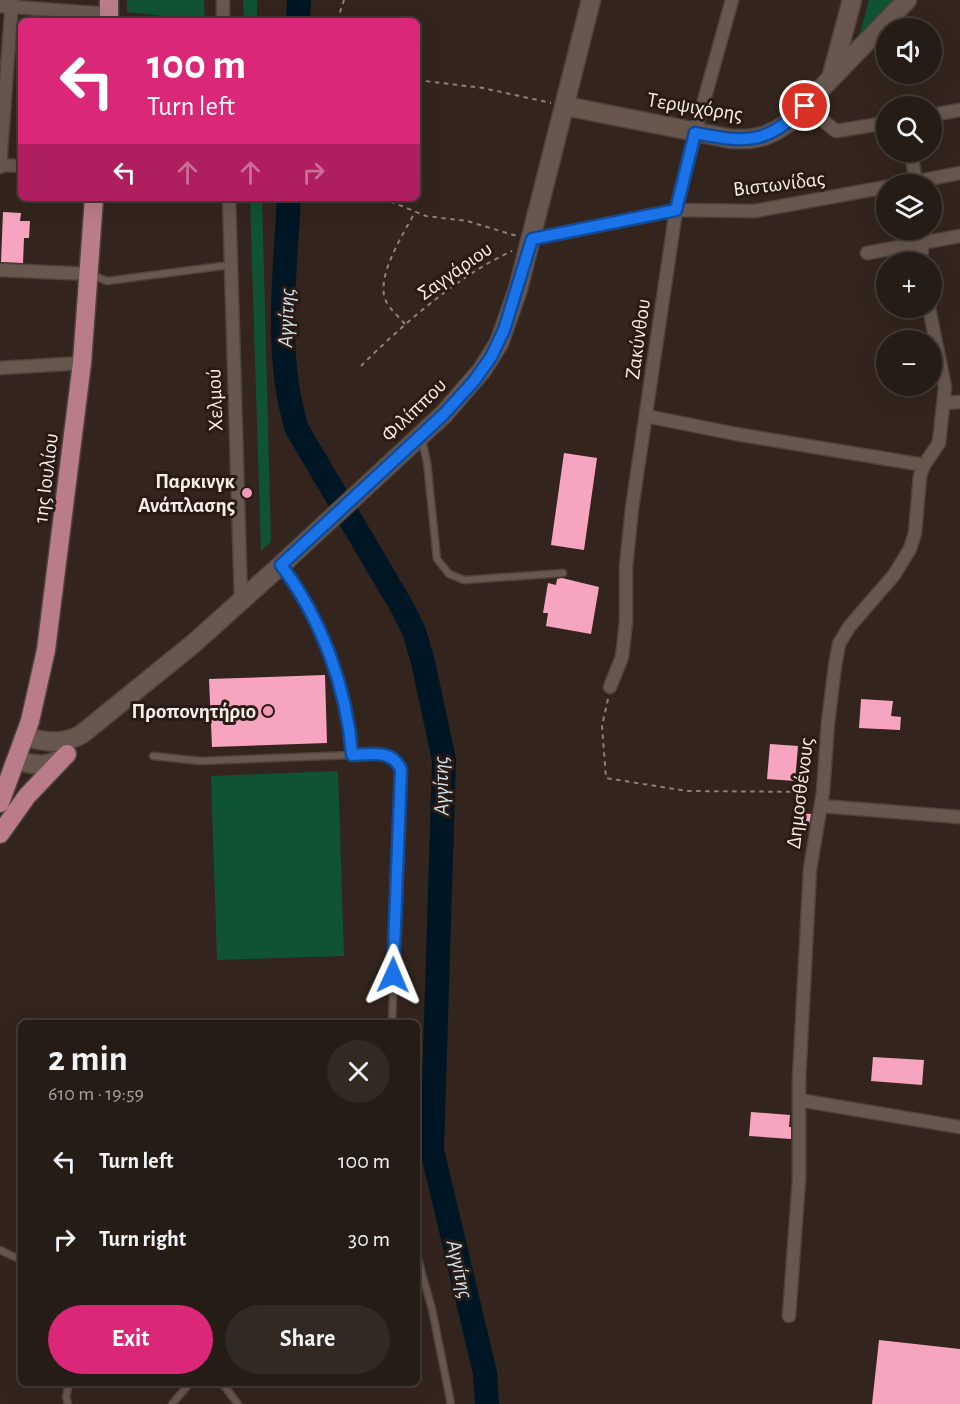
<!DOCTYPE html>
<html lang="en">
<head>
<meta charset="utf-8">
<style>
  :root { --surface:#261c16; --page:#322923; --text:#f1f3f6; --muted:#a4a1a1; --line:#423a35; --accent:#db2777 }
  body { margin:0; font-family:"Alegreya Sans",sans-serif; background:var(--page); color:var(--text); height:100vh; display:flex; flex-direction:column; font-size:22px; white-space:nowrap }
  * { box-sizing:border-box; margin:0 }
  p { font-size:20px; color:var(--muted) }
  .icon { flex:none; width:33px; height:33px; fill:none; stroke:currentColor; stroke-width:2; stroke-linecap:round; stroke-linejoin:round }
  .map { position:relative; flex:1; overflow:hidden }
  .details { position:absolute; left:18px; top:1020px; width:402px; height:366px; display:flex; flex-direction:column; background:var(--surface); border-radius:9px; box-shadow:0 6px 24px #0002,0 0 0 2px var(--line) }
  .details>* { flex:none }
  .hud { position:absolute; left:18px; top:18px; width:402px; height:183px; border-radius:9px; box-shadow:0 6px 24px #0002,0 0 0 2px var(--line); background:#db2777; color:#fff; overflow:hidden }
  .controls { position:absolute; left:876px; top:18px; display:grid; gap:12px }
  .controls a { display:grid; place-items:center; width:66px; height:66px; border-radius:50%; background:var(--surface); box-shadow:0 6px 24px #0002,0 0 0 2px var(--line); font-size:30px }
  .pin { position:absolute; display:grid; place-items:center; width:51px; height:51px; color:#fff; margin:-26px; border:3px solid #fff; border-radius:50%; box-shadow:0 2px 6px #0007 }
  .me { position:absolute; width:66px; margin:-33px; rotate:1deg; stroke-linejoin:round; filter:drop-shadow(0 0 4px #0008) }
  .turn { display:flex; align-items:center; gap:21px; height:126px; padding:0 30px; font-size:27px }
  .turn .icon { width:78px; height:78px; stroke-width:2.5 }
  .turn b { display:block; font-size:42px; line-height:51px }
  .lanes { display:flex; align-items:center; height:57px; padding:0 30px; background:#0003; justify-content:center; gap:30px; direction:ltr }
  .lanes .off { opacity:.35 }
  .round { display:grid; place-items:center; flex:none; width:63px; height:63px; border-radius:32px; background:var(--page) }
  .headline { display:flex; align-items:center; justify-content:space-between; height:102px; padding:0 30px }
  h1 { font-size:36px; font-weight:700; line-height:45px }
  .cta { display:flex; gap:12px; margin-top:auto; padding:12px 30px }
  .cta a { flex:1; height:69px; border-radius:36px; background:var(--accent); color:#fff; font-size:24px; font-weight:700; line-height:69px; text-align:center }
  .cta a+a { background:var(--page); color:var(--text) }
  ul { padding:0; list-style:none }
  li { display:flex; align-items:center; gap:18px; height:78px; padding:0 30px }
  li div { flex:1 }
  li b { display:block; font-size:22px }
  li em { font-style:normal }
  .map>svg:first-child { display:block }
  .green { fill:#105234 }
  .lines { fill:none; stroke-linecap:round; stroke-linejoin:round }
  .river { stroke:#011625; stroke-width:24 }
  .building { fill:#f7a4c1 }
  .lane-casing { stroke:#4f443d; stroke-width:9 }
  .street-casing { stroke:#4f443d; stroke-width:15 }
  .secondary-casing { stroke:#4f443d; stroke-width:21 }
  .primary-casing { stroke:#4f443d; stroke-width:21 }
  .path { stroke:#8c8079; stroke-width:2; stroke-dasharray:4.5 4.5; stroke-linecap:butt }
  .lane { stroke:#68574e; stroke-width:6 }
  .street { stroke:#68574e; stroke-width:12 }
  .secondary { stroke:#68574e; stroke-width:18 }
  .primary { stroke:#bb7c89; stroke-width:18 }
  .route-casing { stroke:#114b97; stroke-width:15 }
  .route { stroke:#1a73e8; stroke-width:10 }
  .poi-dot { fill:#f09ab7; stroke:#291b14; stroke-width:2 }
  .labels { text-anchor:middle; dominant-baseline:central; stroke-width:6; stroke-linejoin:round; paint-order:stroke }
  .street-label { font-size:21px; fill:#f8eee8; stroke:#291b14 }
  .poi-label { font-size:21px; font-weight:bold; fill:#f8eee8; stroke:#291b14; text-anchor:end }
  .water-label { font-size:22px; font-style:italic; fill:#d0e2f0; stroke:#291b14 }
</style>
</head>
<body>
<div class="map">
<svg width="960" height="1404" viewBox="0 0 960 1404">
  <rect width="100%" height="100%" fill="#33251d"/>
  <g class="green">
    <polygon points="127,0 204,0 205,21 127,12"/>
    <polygon points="243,0 257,0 257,21 244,21"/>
    <polygon points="869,0 901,0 858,40"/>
    <polygon points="250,198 262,198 271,542 261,551"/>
    <polygon points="338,771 344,956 217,960 211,776"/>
  </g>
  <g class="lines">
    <g class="river">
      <polyline points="298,21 299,0"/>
      <path d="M289 198C285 274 274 356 297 429L402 607 414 631 423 662 444 760 432 1150 485 1373 487 1404"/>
    </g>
  </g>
  <g class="building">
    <polygon points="3,212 21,213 20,221 30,221 29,238 24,238 23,263 1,262"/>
    <polygon points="564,453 597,458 584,550 551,545"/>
    <polygon points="562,578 599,587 591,634 546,626 548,613 543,613 548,583 556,585 557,579"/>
    <polygon points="325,675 327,743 212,747 209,679"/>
    <polygon points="861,699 893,701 891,716 901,717 900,730 859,728"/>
    <polygon points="770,744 798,746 795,781 767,779"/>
    <polygon points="799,813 811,814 808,833 798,833"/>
    <polygon points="873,1057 924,1060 922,1085 871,1081"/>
    <polygon points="751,1112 790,1115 789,1127 791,1127 791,1139 749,1136"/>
    <polygon points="879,1340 960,1349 960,1404 872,1404"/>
  </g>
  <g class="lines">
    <g class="lane-casing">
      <g id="lane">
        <polyline points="92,275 107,281 230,265"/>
        <polyline points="422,440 427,462 437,559 449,574 464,580 563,573"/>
        <path d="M283 568C322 620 347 690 352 755 371 754 393 749 401 770L392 1023"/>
        <polyline points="153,756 200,761 352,755"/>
        <polyline points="0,1250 21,1260"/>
        <polyline points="417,1256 432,1309 451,1404"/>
        <polyline points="222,1383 238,1404"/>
        <polyline points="68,1404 66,1397 69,1383"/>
        <polyline points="172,1404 190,1383"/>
      </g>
    </g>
    <g class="street-casing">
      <g id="street">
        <polyline points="223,0 223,21"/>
        <polyline points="0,6 109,14"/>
        <polyline points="805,106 836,131 886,123"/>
        <polyline points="932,115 960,110"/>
        <polyline points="911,152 916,184"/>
        <polyline points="0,165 21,166"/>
        <polyline points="0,167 12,0"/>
        <polyline points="902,184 960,173"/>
        <polyline points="229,198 241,601"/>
        <polyline points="532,239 676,210 755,211 886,187"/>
        <polyline points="867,253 960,236"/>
        <polyline points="920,262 925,230"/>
        <polyline points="0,270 90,274"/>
        <polyline points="0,368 82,363"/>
        <polyline points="944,403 960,402"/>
        <polyline points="646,416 736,434 924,465"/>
        <polyline points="610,687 622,657 626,622 626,567 632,508 676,210 695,133 732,0"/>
        <polyline points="821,806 960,817"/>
        <polyline points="799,1100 960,1127"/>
        <polyline points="789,1316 799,1179 799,1079 810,869 823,792 828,723 835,666 839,644 849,627 894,575 910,549 915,533 920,476 924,465 939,443 945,387 929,308"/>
      </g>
    </g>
    <g class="secondary-casing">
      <g id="secondary">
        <polyline points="832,75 852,0"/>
        <polyline points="565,106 732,139 749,139 764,136 777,130 788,123 907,0"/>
        <path d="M25 737C46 742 63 745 82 734L193 644 281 565 444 414 482 370 499 343 518 289 591 0"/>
        <path d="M17 760C35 766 51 768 66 755"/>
      </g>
    </g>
    <g class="primary-casing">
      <g id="primary">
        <polyline points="109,21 109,0"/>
        <polyline points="0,803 30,721 46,650 82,363 94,198"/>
        <polyline points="0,834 27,796 67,754"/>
      </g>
    </g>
    <g class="path">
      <polyline points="337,21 344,0"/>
      <polyline points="417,80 483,88 551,103"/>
      <polyline points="382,198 426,216 467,221 517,236"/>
      <path d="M405 324C399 317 391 310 387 303 373 280 404 233 415 212"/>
      <path d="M361 366C402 325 459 275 512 251"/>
      <polyline points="608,699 602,726 606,778 687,791 811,792"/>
    </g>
    <use href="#lane" class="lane"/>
    <use href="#street" class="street"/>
    <use href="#secondary" class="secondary"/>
    <use href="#primary" class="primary"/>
  </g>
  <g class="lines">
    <g class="route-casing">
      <path id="route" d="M393 975 401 770C393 749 370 754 352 755 347 688 321 618 281 565L444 414 474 381 491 357 504 330 532 239 676 210 695 133C747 143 766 145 805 106"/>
    </g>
    <use href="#route" class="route"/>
  </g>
  <g class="poi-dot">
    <circle cx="247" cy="493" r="6"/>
    <circle cx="268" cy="711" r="6"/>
  </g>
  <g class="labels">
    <g class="street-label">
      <text transform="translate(695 107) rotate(9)">Τερψιχόρης</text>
      <text transform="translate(779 184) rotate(-7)">Βιστωνίδας</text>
      <text transform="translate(455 271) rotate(-35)">Σαγγάριου</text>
      <text transform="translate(638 339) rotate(-82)">Ζακύνθου</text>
      <text transform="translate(215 400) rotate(-92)">Χελμού</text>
      <text transform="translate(414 410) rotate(-44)">Φιλίππου</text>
      <text transform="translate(46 478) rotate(-83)">1ης Ιουλίου</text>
      <text transform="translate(800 793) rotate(-83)">Δημοσθένους</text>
    </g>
    <g class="poi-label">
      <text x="235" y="481">Παρκινγκ<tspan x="235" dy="24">Ανάπλασης</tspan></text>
      <text x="256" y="711">Προπονητήριο</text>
    </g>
    <g class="water-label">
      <text transform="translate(286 318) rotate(-88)">Αγγίτης</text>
      <text transform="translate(441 786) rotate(-91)">Αγγίτης</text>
      <text transform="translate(460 1269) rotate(77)">Αγγίτης</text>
    </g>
  </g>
</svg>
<div class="controls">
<a><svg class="icon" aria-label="sound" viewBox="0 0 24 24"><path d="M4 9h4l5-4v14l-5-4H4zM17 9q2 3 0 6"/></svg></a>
<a><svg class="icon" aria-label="search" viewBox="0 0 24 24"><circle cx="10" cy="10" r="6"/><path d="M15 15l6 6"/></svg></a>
<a><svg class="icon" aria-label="layers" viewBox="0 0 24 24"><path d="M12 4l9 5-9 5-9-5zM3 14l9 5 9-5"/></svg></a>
<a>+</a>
<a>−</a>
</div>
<div class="pin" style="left:805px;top:106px;background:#d93025"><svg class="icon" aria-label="arrive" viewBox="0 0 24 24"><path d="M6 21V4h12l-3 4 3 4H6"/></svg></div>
<svg class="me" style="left:393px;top:975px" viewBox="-20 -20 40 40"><path d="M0-17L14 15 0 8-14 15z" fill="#1a73e8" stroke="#fff" stroke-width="4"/></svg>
<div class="hud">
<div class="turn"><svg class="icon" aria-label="left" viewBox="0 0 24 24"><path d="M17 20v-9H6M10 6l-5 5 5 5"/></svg><div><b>100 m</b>Turn left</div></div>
<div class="lanes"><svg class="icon" aria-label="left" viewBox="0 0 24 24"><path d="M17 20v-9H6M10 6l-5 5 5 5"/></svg><svg class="icon off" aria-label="ahead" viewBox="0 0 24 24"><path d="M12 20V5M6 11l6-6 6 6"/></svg><svg class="icon off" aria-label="ahead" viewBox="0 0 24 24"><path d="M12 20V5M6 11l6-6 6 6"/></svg><svg class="icon off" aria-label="right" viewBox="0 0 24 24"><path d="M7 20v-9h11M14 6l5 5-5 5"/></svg></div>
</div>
<section class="details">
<div class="headline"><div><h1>2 min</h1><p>610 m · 19:59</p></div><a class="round"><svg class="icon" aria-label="close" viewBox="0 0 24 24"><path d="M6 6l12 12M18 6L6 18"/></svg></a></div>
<ul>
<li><svg class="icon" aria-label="left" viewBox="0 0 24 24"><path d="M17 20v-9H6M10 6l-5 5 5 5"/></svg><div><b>Turn left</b></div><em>100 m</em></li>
<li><svg class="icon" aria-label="right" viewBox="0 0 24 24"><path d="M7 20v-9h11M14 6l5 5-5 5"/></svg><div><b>Turn right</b></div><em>30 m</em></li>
</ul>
<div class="cta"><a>Exit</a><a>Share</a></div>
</section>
</div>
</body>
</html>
